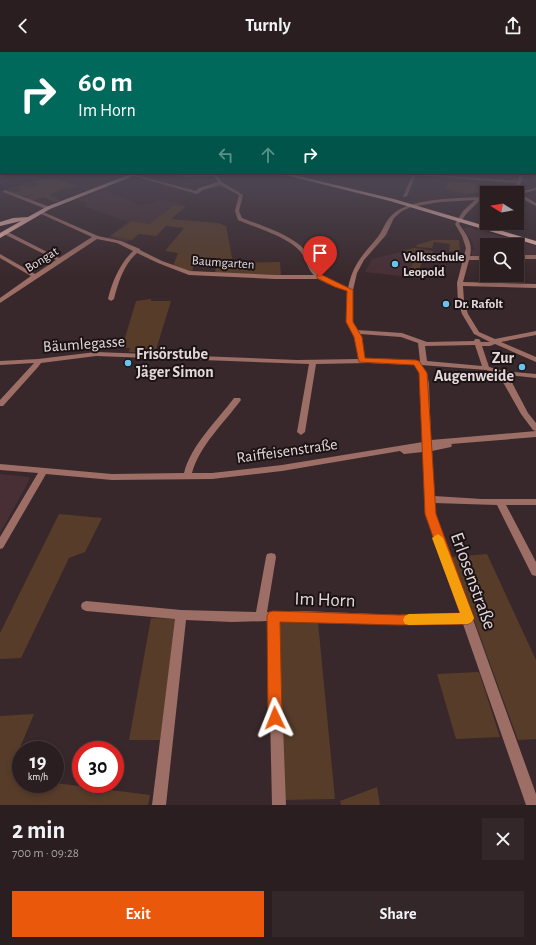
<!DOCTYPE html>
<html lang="en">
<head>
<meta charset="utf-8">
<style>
  :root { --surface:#2b1e20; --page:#332729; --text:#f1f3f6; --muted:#a6a2a5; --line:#473c3e; --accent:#ea580c }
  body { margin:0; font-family:"Alegreya Sans",sans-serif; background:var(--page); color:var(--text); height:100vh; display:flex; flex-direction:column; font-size:15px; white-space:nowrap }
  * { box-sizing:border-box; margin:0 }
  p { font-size:13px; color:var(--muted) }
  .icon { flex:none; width:22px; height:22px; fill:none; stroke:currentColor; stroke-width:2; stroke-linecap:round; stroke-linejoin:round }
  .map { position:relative; height:753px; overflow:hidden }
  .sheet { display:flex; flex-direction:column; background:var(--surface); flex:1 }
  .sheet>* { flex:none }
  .guide { position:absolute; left:0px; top:0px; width:536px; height:122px; box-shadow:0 2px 6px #0003,0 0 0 1px var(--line); background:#00695c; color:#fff; overflow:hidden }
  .needle { width:26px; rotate:281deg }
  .tools { position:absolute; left:480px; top:134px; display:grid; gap:8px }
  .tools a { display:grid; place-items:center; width:44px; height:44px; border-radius:0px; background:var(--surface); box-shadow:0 2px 6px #0003,0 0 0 1px var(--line); font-size:20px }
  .speed { position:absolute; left:12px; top:689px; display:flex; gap:8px; font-size:20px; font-weight:700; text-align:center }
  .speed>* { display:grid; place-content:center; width:52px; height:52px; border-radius:50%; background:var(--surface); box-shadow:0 2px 6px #0003,0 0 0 1px var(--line); line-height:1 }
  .speed small { font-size:10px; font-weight:400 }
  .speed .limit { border:6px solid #d22; background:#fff; color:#111 }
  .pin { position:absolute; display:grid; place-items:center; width:34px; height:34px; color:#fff; margin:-41px -17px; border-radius:50% 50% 50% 0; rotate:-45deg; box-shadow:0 0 4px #0007 }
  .pin .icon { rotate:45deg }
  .me { position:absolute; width:44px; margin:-22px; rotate:358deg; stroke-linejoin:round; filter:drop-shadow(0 0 3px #0008) }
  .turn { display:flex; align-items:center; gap:14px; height:84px; padding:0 12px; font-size:18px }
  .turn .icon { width:52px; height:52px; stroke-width:2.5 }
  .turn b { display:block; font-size:28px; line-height:34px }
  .lanes { display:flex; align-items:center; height:38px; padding:0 12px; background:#0003; justify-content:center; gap:20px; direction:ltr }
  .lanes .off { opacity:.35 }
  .round { display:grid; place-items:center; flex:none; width:42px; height:42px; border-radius:0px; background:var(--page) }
  .head { display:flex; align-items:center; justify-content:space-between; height:68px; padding:0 12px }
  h1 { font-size:24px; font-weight:700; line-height:30px }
  .primary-button { display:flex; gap:8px; margin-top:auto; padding:8px 12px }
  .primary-button a { flex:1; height:46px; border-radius:0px; background:var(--accent); color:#fff; font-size:16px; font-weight:700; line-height:46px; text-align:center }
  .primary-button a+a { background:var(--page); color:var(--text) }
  header { display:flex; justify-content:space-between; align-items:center; height:52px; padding:0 12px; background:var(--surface); font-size:18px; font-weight:700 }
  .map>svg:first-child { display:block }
  .built { fill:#472f35 }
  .green { fill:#573c29 }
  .water { fill:#280e37 }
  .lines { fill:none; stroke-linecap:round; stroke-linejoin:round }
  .minor { fill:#9d6e65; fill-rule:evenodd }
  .major { fill:#f5baaf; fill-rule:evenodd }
  .route { fill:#ea580c; stroke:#983908 }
  .slow { fill:#f59e0b }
  .poi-dot { fill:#69c3f1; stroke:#1b1315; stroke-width:1.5 }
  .labels { text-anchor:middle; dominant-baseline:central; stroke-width:4; stroke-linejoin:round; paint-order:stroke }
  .far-poi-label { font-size:13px; font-weight:bold; fill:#e4d8da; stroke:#1b1315; text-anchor:start }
  .far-street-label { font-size:13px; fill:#e4d8da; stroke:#1b1315 }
  .street-label { font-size:16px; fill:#e4d8da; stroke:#1b1315 }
  .poi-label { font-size:16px; font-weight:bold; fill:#e4d8da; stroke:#1b1315; text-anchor:start }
  .near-street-label { font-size:19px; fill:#e4d8da; stroke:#1b1315 }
</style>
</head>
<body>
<header><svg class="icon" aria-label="back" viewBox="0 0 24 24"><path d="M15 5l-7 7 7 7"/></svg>Turnly<svg class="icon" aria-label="share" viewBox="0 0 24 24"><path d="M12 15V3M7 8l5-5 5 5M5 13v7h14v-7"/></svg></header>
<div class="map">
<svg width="536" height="753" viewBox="0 0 536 753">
  <rect width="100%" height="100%" fill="#39282b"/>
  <g class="built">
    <polygon points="103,138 141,153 162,148 180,151 125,192 105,187 128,170 84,154 88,152 78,147"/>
    <polygon points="469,175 536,194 536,203 517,204 517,193 487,193 487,205 472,205 472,199 475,197 472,189 463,176"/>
    <polygon points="404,199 433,199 431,207 423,206 419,219 425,220 423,227 365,220 372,207"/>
    <polygon points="0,422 29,425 29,429 0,481"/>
  </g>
  <g class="green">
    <path d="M50 124 79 135 62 137 49 143 60 148 55 150 43 145 32 149 23 145 34 144 31 142 21 145 9 139 16 140 22 138 18 135 23 134 29 136 42 132 33 130C41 127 47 129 55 128L48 125Z"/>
    <polygon points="449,130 476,132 476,135 483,140 465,142 444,136"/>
    <polygon points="175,153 186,154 171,167 218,171 226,174 233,211 280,210 281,224 215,221 217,211 195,209 192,220 173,214 178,201 165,199 184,176 166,174 156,184 139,182 132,188 111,184 132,169 149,172"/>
    <polygon points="433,188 459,188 460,200 449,199 450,192 434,190 432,196 417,195 416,193"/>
    <polygon points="414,196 433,199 431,207 423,206 419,219 425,220 423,227 408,225 414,207 410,206 412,201 402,199"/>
    <polygon points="151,247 151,249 171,249 155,301 129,300 130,296 122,296 136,249"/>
    <polygon points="59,462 102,466 85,500 69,506 21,606 0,607 0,581"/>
    <polygon points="487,502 536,608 536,687 518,688 451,505"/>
    <polygon points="151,566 176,567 160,688 129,688"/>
    <polygon points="284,568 318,570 335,747 282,748 277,574"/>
    <polygon points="479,620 500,685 456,687 437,622"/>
    <polygon points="34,662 16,705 21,715 21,732 55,731 150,743 148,753 0,753 0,664"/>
    <polygon points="377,735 380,753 341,753 340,749"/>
  </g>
  <polygon class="water" points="32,121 53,121 0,139 0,132"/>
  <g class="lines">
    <g class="minor">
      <path d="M167 121 192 123 212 122V121H232L218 124 222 130 243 143 239 159 242 166C262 174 284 180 301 194 308 201 310 210 316 218 322 228 337 232 348 236 353 212 362 204 377 186 383 179 385 169 392 163 410 145 462 146 487 145V147L480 148 467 161 459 172C467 183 473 191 470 204H487V208H469L463 230 536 232V236L463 234 464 249 468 262 479 280 495 287 536 279V283L501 290 536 305V310L495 292 490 294H482L489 315 504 319 536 322V326L508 323 528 361 536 371V379L533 378 521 362 500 325V322L486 318 421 313 427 321 429 332 431 388 536 379V385L451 392 452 393 451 395 432 399 434 444 482 447H536V453H506L536 510V524L532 523 497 453 434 451 435 462 536 742V753H526L463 572 399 573 303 569H279L286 753H272L268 569 232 570 186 568 166 753H152L175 567 86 559 82 557 81 554 82 551 86 549 181 558 256 560 266 505 267 502 271 501 275 502 276 505 267 560 303 559 399 563 460 562 425 462 423 400 404 402 400 399 282 419 212 427 112 428 46 422 3 496 0 497V485L38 421 0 418V412L112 422 184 421C191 393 217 369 234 346H240L241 348C224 371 200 393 192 421H212L282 413 423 390 421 332 419 321 414 313 368 311 316 312 305 380 301 383 297 380 309 312 96 304 41 311 38 315 3 354H0V348L34 311 0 313V309L38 307 96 300 297 308 358 307 355 285 346 269 347 239 328 232 318 227H275L189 223 158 211 137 201C124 212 118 231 114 247L111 249 108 247C112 230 120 211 133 199L117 191 97 187 0 251V246L31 224 0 206V202L35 222 56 208 4 182V180H8L59 206 92 185 39 161V159H41L98 184 121 189 140 197V198L162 209 190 219 275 223H314C307 217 306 206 300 199 286 184 257 176 238 168L235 159 239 143 220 133 203 138 197 142 130 123 132 122 196 139 199 136 218 130 214 124 184 125ZM475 148 463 159 455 172 462 184 466 196 457 231 458 249 462 262 474 282 490 290H481L479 287H475L474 289 427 290 402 281 357 278 352 269 353 238 357 221 364 208 386 183 394 166 402 159 411 155 440 150ZM360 282 401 285 418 291 420 309 365 307ZM475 293 482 314 427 309 425 294Z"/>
      <polygon points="413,121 518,129 520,121 524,121 518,140 536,136 536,138 521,142 536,151 536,154 517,144 517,141 514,141 517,131 416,123 407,144 403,145"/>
      <polygon points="5,138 50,155 50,156 46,157 3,140 3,139"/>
      <rect x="517" y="203" width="19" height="4"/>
    </g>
    <g class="major">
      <polygon points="133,121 141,121 50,157 0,186 0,181 21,169 0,174 0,170 13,166 28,165 46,155"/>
      <polygon points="277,121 286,121 394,147 536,189 536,193 390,149"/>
    </g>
  </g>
  <linearGradient id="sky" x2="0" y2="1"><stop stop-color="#1f1618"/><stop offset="0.53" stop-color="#4e4855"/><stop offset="1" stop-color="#4e4855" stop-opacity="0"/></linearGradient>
  <rect width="536" height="225" fill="url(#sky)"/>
  <polygon class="route" points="317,223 322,223 353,238 353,270 362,285 365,306 416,308 419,309 427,321 436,462 474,566 472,570 468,572 399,573 280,570 282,666 280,671 275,673 270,671 268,666 267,564 269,560 273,559 399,563 460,561 425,462 419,321 414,313 359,310 354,285 346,270 347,239 335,235 317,226"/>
  <polygon class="slow" points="438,482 443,486 474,566 472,570 468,572 409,573 405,572 403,568 405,564 409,562 460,561 432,486"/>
  <g class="poi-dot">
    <circle cx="395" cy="212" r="4"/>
    <circle cx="446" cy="252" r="4"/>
    <circle cx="128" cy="311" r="4"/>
    <circle cx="522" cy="315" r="4"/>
  </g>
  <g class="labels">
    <g class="far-poi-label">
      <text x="403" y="205">Volksschule<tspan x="403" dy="15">Leopold</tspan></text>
      <text x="454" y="252">Dr. Rafolt</text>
    </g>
    <g class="far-street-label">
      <text transform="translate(42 208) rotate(-32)">Bongat</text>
      <text transform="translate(223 211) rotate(4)">Baumgarten</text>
    </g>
    <g class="street-label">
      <text transform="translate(84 292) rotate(-4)">Bäumlegasse</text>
      <text transform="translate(287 399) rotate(-8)">Raiffeisenstraße</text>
    </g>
    <g class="poi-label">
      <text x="136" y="302">Frisörstube<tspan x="136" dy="18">Jäger Simon</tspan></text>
      <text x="514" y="306" text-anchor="end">Zur<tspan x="514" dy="18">Augenweide</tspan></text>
    </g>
    <g class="near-street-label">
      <text transform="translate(473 529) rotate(70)">Erlosenstraße</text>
      <text transform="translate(325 548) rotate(2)">Im Horn</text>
    </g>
  </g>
</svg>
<div class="tools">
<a><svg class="needle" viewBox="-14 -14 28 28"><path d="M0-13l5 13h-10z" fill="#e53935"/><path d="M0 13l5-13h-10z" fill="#a6a2a5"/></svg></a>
<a><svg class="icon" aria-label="search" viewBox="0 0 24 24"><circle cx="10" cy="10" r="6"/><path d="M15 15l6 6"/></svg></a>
</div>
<div class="speed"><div>19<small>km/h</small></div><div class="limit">30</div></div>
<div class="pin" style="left:320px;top:225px;background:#d93025"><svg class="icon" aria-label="arrive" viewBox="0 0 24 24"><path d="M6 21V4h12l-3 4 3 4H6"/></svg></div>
<svg class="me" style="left:275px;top:666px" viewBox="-20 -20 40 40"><path d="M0-17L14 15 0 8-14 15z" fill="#ea580c" stroke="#fff" stroke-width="4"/></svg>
<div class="guide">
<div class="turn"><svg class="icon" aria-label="right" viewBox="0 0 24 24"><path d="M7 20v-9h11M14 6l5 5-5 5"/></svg><div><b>60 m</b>Im Horn</div></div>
<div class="lanes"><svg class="icon off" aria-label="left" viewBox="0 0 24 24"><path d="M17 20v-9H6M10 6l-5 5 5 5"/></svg><svg class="icon off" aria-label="ahead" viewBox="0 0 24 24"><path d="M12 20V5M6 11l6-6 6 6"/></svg><svg class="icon" aria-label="right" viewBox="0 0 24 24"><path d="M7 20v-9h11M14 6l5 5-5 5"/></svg></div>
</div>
</div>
<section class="sheet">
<div class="head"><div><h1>2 min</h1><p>700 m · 09:28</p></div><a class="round"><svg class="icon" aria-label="close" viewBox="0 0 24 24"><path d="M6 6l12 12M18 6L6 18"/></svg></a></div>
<div class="primary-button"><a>Exit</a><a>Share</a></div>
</section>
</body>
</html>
